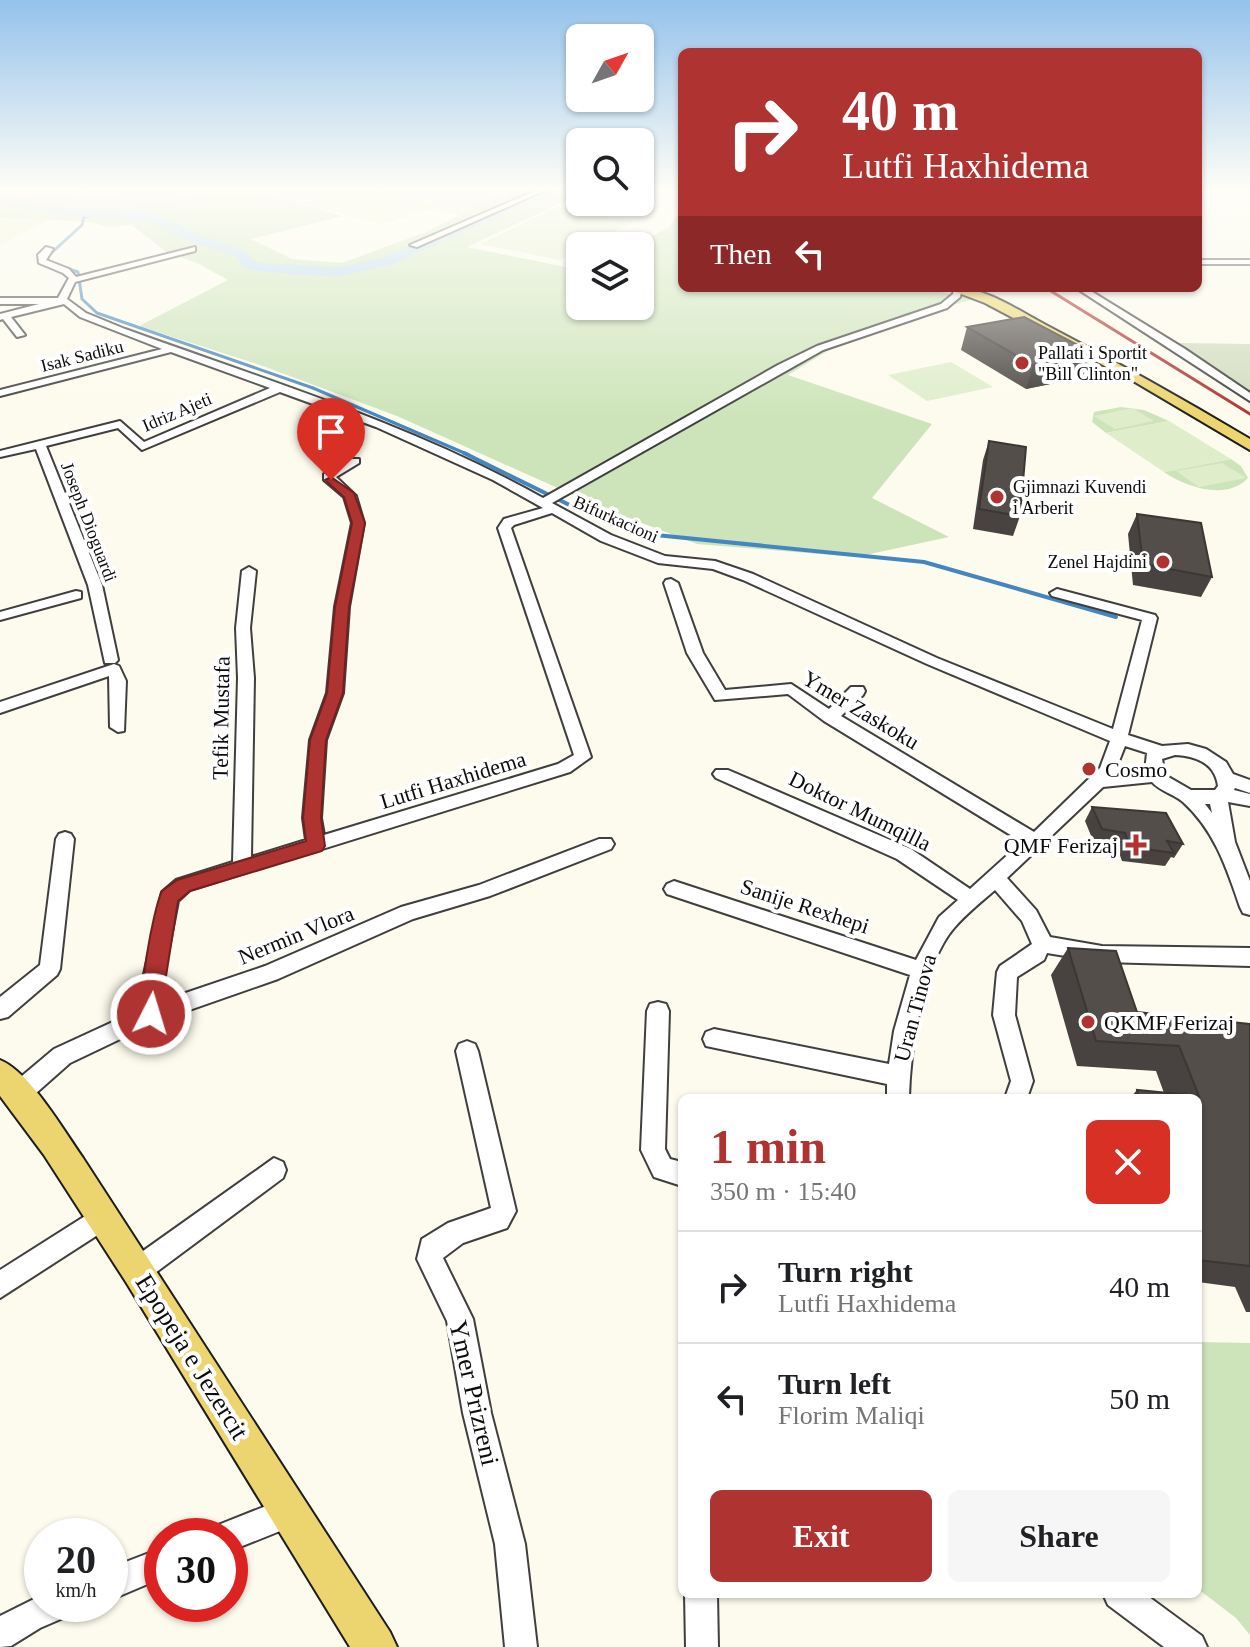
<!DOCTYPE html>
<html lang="en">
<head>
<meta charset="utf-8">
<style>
  :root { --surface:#fff; --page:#f6f6f6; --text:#202124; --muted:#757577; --line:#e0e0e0; --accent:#af3331 }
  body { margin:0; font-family:"Times New Roman",serif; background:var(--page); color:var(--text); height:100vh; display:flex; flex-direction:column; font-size:30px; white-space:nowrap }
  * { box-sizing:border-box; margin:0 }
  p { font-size:26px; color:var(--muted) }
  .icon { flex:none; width:44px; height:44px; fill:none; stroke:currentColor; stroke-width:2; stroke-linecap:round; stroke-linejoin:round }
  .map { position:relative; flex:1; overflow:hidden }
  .drawer { position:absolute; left:678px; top:1094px; width:524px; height:504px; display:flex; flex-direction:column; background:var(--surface); border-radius:12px; box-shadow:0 2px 6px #0004 }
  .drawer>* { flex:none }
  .hud { position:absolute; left:678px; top:48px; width:524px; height:244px; border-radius:12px; box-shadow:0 2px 6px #0004; background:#af3331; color:#fff; overflow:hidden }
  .needle { width:52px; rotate:50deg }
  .controls { position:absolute; left:566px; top:24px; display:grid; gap:16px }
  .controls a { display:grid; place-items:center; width:88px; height:88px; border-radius:12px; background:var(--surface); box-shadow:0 2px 6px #0004; font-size:40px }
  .speed { position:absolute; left:24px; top:1518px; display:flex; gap:16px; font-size:40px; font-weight:700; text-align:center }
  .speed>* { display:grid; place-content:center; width:104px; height:104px; border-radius:50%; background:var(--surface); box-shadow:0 2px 6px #0004; line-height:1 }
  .speed small { font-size:20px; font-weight:400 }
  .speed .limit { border:12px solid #d22; background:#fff; color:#111 }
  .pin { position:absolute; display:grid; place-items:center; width:68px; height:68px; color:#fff; margin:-82px -34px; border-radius:50% 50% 50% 0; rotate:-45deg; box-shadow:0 0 8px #0007 }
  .pin .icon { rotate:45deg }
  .me { position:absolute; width:88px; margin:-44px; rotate:5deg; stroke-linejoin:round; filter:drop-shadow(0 0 6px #0008) }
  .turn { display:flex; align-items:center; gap:28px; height:168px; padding:0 32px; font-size:36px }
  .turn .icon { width:104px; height:104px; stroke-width:2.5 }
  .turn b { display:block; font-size:56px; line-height:68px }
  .then { display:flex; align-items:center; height:76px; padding:0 32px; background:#0003; gap:16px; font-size:30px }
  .round { display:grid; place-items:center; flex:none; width:84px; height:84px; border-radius:12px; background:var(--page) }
  .summary { display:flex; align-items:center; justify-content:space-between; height:136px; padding:0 32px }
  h1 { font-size:48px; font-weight:700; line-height:60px; color:var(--accent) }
  .action { display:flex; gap:16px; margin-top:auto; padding:16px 32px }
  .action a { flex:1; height:92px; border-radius:12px; background:var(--accent); color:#fff; font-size:32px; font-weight:700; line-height:92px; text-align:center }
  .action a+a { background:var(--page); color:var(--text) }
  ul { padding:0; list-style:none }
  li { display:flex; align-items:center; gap:24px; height:112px; padding:0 32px; border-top:2px solid var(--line) }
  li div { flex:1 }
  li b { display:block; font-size:30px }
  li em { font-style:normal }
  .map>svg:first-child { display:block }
  .industrial { fill:#eae1ea }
  .farmland { fill:#f1f0cf }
  .green { fill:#cde4ba }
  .cemetery { fill:#d2ddc0 }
  .pitch { fill:#dfedcb }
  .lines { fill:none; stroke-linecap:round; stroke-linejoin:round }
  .stream-far1 { stroke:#4487c0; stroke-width:3 }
  .stream { stroke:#4487c0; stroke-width:4 }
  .canal { fill:#b6d7f0; fill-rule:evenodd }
  .river { fill:#b6d7f0; fill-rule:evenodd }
  .minor-casing { stroke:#3f3f3f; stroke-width:4 }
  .major-casing { stroke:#1d1d1d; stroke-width:4 }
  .minor { fill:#fff; fill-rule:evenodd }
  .major { fill:#ecd56e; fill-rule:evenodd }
  .rail { stroke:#af3331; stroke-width:3 }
  .wall { fill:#484340 }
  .shaded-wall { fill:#3b3734 }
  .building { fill:#544e4a; stroke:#3b3734; stroke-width:2 }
  .route { fill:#af3331; stroke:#722120; stroke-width:2 }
  .poi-dot { fill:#af3331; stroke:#fff; stroke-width:3 }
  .labels { text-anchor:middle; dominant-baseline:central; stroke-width:8; stroke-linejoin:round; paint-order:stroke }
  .far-poi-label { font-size:18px; fill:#0c0c0c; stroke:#fff; text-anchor:start }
  .far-street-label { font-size:18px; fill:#0c0c0c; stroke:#fff }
  .street-label { font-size:22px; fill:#0c0c0c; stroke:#fff }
  .poi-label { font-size:22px; fill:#0c0c0c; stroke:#fff; text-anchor:start }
  .near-street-label { font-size:26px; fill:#0c0c0c; stroke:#fff }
</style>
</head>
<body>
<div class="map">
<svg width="1250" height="1647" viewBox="0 0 1250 1647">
  <rect width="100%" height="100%" fill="#fdfbed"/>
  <polygon class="industrial" points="371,188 533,188 475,211"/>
  <g class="farmland">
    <polygon points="82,188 225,188 145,207 57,216 0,245 0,206 42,207"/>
    <polygon points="243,188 373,188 475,211 469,219 431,209 382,224"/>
  </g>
  <g class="green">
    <polygon points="0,188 82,188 66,196 165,202 225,188 243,188 343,216 251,239 292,259 342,263 426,232 481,204 523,188 580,188 580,194 467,247 580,270 580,306 640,306 640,246 634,246 669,227 682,208 682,288 921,288 974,299 884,324 839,344 788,375 932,424 872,498 949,537 856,557 697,544 600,507 397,416 263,366 139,326 228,280 199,264 165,251 132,225 109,227 90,222 0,217"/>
    <polygon points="1121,407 1144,410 1169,421 1106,433 1092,422 1094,412"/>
    <path d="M1231 459 1241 466 1248 478C1227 501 1185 487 1164 472Z"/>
    <polygon points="1198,1342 1250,1343 1250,1635 1236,1618 1198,1589"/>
  </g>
  <polygon class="cemetery" points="1178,343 1250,344 1250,393 1209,368"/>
  <g class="pitch">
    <polygon points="558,207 635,221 587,246 580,246 580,250 560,260 480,244"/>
    <polygon points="951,362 993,387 927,401 888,375"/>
    <polygon points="1132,408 1154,421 1115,429 1094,416"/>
    <polygon points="1169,421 1231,459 1164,472 1106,433"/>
    <polygon points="1222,463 1246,478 1199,487 1176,471"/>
  </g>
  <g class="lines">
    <polyline class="stream-far1" points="51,211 93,215 84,217 82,225 48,256 48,262 78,272 82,299 97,313 313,388 469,455"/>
    <polyline class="stream" points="464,453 598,519 646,534 924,562 1116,617"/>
    <polygon class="canal" points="0,201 51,209 55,211 51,213 0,205"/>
    <polygon class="river" points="547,188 565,188 390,265 337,277 254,271 242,266 235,256 189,241 148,220 51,215 44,211 51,207 156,213 199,235 245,250 252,260 262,263 337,267 381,258"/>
    <g class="minor-casing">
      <g id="minor">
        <polygon points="542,188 550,188 417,247 410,245"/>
        <path d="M46 247 53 249 46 260 69 269 76 277 195 247V251L75 282 67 299 86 313 125 329C266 380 411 424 543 498L778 365 817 346 941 304 953 294 954 288H962L960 297 947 308 823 350 552 503 611 535 665 556 715 561 753 574 937 658 1113 729 1142 620 1052 596 1050 593 1057 589 1155 615 1157 618 1128 735 1162 746 1188 744 1206 749 1226 762 1233 774 1250 780V793L1235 788 1234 790 1250 794V806L1228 802 1235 842 1250 881V915L1243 913 1240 907C1227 869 1215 831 1183 802 1174 794 1161 792 1152 782L1103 787 1007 878 1036 910 1050 937 1102 946 1250 948V966L1102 962 1047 953 1044 960 1017 977 1015 1015 1033 1081 1027 1098H1005L1011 1081 993 1015 997 972 1000 966 1032 944 1022 921 995 890C981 902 966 914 954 928 923 964 910 1051 909 1098H887V1084L706 1046 703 1039 706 1032 714 1029 889 1064 894 1031 910 975 667 894 664 889 667 884 674 881 916 960 939 917 958 900 897 859 716 778 713 774 716 770H728L911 849 970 889 1022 842 824 721 788 694 715 700 687 653 664 583 666 580 671 579 678 583 703 653 725 690 791 684 829 709 851 687H863L865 691 863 695 841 716 1034 832 1100 768 1110 741 927 664 743 580 713 569 658 563 601 541 552 513 514 525 511 528 591 757 570 772 190 890 178 901 163 979 162 1001 265 966 401 907 479 885 599 839H611L614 844 611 849 490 896 413 919 278 979 158 1021 70 1063 26 1102 18 1105 10 1102 7 1094 10 1086 54 1049 141 1009 143 979 162 892 176 880 233 862 238 678 236 628 242 571 249 567 256 571 250 628 254 678 251 857 306 840 303 818 310 740 327 693 335 607 352 523 344 497 324 480V474L351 459H359V463L336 477 356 496 364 523 349 607 343 693 326 740 321 818 324 835 558 764 574 755 498 528 504 519 543 508 493 480 376 427 280 392 142 450 118 428 46 446 102 585 118 660 115 663H105L88 585 36 449 0 457V451L120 421 144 442 270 388 171 352 0 396V390L162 349 80 317 64 304 11 317 25 335 17 337 3 319 0 320V314L39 304H0V298H58L69 278 63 273 39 263 38 255ZM1125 746 1147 753 1145 771 1114 774ZM1175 755C1196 756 1215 763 1218 786L1215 790H1191L1165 775 1162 759ZM1205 804H1210L1212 813Z"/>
        <rect x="1198" y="260" width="52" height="4"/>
        <polygon points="1076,288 1086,288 1185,349 1250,393 1250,401"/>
        <polygon points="76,591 81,592 81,598 0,620 0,612"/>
        <polygon points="114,664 119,666 126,681 124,731 118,732 110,727 109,676 0,713 0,702"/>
        <polygon points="65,832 71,834 74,839 60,969 57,975 8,1017 0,1019 0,997 40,965 56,839 59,834"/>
        <polygon points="658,1002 666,1004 669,1011 665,1149 670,1159 682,1162 682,1186 654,1177 641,1150 647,1011 650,1004"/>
        <polygon points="467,1041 475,1044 478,1051 516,1211 507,1228 463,1243 443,1258 473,1319 491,1413 525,1544 537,1647 505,1647 495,1544 463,1413 447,1321 417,1259 422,1239 448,1223 491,1208 456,1051 459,1044"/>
        <polygon points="274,1158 283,1162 286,1170 283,1178 147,1279 138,1283 129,1279 125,1270 129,1261"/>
        <polygon points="101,1206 110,1209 113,1218 110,1227 0,1298 0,1270"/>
        <polygon points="289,1497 300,1501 304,1512 300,1523 230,1551 230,1536 214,1536 218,1525"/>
        <polygon points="162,1548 162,1578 110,1600 110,1568"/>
        <polygon points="685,1594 717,1594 718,1647 686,1647"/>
        <polygon points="1103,1594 1145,1594 1202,1636 1207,1647 1164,1647 1108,1605"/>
        <polygon points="42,1595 42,1604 75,1604 70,1615 40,1628 11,1646 0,1647 0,1616"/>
      </g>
    </g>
    <g class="major-casing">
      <g id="major">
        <path d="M956 288C987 288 1019 311 1046 325 1115 361 1183 399 1250 439V450L1135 382 985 303 956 292Z"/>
        <path d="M0 1060C30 1072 64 1131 83 1158L390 1632 397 1647H350L126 1282 44 1155 0 1096Z"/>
      </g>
    </g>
    <use href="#minor" class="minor"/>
    <use href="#major" class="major"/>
    <polyline class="rail" points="1046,288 1250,414"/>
  </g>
  <g class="wall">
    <polygon points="967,327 1084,377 1026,389 961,350"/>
    <polygon points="989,441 1020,516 1013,536 973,529 983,460"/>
    <polygon points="1137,514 1212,577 1201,597 1133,585 1128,534"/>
    <polygon points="1092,807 1183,844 1174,858 1171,857 1165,866 1122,861 1117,847 1094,843 1085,821"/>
    <polygon points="1068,948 1137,1012 1250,1024 1250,1312 1246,1312 1235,1287 1198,1282 1198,1098 1130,1098 1137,1090 1164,1093 1156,1071 1077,1066 1051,975"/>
  </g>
  <polygon class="shaded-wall" points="1093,353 1084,377 1026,389 1033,365"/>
  <g class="building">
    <polygon points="1024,317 1093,353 1033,365 967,327"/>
    <polygon points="989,441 1026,447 1020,516 979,509"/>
    <polygon points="1137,514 1201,523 1212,577 1143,564"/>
    <polygon points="1092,807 1166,813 1183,844 1167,841 1174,853 1130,847 1125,833 1102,829"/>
    <polygon points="1068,948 1116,951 1137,1012 1250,1024 1250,1266 1198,1260 1198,1098 1139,1098 1137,1090 1199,1096 1179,1046 1096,1041"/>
  </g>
  <linearGradient id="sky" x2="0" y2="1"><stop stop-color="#94c2eb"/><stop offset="0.45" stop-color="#fefdf7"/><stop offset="1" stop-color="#fefdf7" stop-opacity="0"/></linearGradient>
  <rect width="1250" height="418" fill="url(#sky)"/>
  <path class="route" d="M331 477 354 493 365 523 349 607 343 693 326 740 321 818 325 846 322 851 190 891 178 901 159 1020 151 1023 144 1020C136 1004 153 909 162 891L177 880 306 841 303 818 310 740 327 693 335 607 352 523 344 497 325 480Z"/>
  <g class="poi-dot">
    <circle cx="1022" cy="363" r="8"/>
    <circle cx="997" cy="497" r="8"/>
    <circle cx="1163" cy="562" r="8"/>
    <circle cx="1089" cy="769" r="8"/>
    <path d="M1132 833h8v8h8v8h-8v8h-8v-8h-8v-8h8z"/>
    <circle cx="1088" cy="1022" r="8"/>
  </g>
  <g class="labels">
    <g class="far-poi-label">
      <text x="1038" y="353">Pallati i Sportit<tspan x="1038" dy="21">"Bill Clinton"</tspan></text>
      <text x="1013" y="487">Gjimnazi Kuvendi<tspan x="1013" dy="21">i Arberit</tspan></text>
      <text x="1147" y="562" text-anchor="end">Zenel Hajdini</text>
    </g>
    <g class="far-street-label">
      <text transform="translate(82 356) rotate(-14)">Isak Sadiku</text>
      <text transform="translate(177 412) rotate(-23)">Idriz Ajeti</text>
      <text transform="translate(616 519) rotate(24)">Bifurkacioni</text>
      <text transform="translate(89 522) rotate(69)">Joseph Dioguardi</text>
    </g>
    <g class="street-label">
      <text transform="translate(861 710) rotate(31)">Ymer Zaskoku</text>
      <text transform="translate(221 718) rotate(-89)">Tefik Mustafa</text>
      <text transform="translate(453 780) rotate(-17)">Lutfi Haxhidema</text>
      <text transform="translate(860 811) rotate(26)">Doktor Mumqilla</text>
      <text transform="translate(805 906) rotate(18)">Sanije Rexhepi</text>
      <text transform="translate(296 935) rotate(-22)">Nermin Vlora</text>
      <text transform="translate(915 1008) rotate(-75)">Uran Tinova</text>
    </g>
    <g class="poi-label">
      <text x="1105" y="769">Cosmo</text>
      <text x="1118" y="845" text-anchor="end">QMF Ferizaj</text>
      <text x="1104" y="1022">QKMF Ferizaj</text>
    </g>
    <g class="near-street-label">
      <text transform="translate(192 1357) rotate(58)">Epopeja e Jezercit</text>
      <text transform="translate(474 1393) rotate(77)">Ymer Prizreni</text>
    </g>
  </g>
</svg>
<div class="controls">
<a><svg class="needle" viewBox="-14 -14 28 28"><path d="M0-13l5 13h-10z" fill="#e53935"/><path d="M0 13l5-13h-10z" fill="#757577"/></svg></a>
<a><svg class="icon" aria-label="search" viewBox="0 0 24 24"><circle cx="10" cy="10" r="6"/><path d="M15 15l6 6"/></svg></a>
<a><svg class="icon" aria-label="layers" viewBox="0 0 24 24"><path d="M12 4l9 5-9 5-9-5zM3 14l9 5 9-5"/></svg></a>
</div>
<div class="speed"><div>20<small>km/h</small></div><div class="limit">30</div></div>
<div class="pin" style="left:331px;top:480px;background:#d93025"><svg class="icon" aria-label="arrive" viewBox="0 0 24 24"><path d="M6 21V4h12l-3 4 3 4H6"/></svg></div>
<svg class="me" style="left:151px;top:1014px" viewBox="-20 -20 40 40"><circle r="17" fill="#af3331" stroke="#fff" stroke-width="3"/><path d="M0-11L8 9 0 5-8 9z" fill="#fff"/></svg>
<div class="hud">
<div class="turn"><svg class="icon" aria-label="right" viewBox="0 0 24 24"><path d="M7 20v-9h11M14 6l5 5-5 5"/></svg><div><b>40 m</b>Lutfi Haxhidema</div></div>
<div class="then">Then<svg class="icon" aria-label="left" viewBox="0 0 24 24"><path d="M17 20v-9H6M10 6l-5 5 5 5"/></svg></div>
</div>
<section class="drawer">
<div class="summary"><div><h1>1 min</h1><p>350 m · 15:40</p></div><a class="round" style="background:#d93025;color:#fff"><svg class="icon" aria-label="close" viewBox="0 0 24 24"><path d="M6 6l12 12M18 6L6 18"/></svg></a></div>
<ul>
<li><svg class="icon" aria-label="right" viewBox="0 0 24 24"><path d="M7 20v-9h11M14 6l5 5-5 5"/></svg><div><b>Turn right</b><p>Lutfi Haxhidema</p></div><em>40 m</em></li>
<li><svg class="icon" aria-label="left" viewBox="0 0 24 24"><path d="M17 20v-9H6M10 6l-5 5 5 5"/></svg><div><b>Turn left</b><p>Florim Maliqi</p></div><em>50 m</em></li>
</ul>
<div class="action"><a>Exit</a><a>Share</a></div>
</section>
</div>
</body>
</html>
